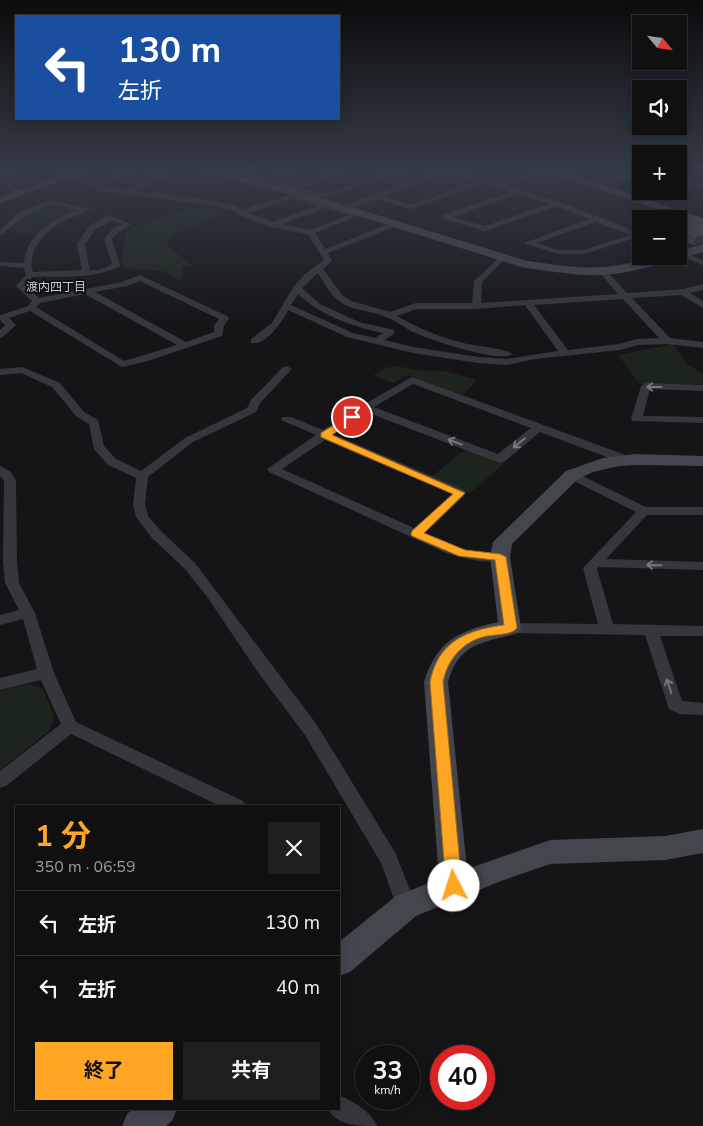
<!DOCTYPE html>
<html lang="ja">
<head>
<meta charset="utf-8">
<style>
  :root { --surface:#101011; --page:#1e1e1f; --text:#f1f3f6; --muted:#9c9d9f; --line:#303031; --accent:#ffa724 }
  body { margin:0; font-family:"Nunito Sans","Noto Sans JP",sans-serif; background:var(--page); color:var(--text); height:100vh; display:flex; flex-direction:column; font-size:19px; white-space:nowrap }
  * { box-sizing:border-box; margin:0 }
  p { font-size:16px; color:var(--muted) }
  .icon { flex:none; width:28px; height:28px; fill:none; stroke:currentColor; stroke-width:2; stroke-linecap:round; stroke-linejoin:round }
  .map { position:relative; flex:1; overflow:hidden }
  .panel { position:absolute; left:15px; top:805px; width:325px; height:305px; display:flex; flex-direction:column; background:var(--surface); border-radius:0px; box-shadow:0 2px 12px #0003,0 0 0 1px var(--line) }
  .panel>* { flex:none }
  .banner { position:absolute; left:15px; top:15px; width:325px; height:105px; border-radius:0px; box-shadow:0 2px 12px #0003,0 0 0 1px var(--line); background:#1a4fa0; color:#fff; overflow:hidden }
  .needle { width:32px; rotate:119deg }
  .fabs { position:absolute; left:632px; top:15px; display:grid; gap:10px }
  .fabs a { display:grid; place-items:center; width:55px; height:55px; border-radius:0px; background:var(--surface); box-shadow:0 2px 12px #0003,0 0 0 1px var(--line); font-size:25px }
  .speed { position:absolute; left:355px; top:1045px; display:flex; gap:10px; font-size:25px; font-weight:700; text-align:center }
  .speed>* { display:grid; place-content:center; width:65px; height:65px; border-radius:50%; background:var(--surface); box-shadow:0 2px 12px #0003,0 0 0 1px var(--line); line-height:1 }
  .speed small { font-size:12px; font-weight:400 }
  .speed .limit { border:8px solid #d22; background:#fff; color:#111 }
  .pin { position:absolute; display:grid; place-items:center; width:42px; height:42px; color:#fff; margin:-21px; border:2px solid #fff; border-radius:50%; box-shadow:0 1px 5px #0007 }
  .me { position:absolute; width:55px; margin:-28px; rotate:355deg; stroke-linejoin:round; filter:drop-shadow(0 0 4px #0008) }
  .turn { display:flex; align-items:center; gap:18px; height:105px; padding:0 20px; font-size:22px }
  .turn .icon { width:65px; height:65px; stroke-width:2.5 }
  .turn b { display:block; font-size:35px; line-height:42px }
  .round { display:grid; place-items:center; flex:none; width:52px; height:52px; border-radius:0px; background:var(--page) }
  .overview { display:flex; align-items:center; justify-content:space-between; height:85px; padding:0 20px }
  h1 { font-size:30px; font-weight:700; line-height:38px; color:var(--accent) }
  .primary-button { display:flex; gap:10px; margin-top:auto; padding:10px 20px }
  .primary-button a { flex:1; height:58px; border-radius:0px; background:var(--accent); color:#111; font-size:20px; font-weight:700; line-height:58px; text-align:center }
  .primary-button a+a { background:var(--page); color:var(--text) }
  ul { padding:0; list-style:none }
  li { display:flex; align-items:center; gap:15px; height:65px; padding:0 20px; border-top:1px solid var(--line) }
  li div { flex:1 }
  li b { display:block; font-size:19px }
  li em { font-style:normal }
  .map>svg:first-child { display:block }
  .green { fill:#1c251d }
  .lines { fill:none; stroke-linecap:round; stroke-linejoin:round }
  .street { fill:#35373c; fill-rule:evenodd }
  .secondary { fill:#43464c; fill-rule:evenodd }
  .wall { fill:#45484c }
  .shaded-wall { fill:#2e2f32 }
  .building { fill:#505258; stroke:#5d6067 }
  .oneway { stroke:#737780 }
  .route { fill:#ffa724; stroke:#a66d17 }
  .labels { text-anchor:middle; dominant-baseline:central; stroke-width:4; stroke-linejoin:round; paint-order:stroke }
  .far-neighbourhood-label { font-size:12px; fill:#c6cbd4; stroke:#101012 }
</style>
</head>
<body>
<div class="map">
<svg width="703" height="1126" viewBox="0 0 703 1126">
  <rect width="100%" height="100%" fill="#151517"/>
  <g class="green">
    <polygon points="55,204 81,209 49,222 35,234 7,232 24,217"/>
    <polygon points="189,209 214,209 223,213 208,218 196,227 173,234 174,236 166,244 192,266 182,268 184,277 179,281 163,271 124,268 121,264 127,228"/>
    <polygon points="673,344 687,364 703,374 703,384 640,384 618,355"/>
    <polygon points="397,366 416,370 444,371 477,380 462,396 406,375 394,383 373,376 385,368"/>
    <polygon points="466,449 503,464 470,493 431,477"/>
    <polygon points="29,684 43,689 54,716 50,730 0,770 0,691"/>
  </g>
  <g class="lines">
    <g class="street">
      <polygon points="21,168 35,168 3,174 21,194 17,196 0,179 0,171"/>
      <path d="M134 168H148L165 177 134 191C157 194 227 198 242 210L292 194 342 209V206L443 170 440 168H449L499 184 548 169V171L506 186 559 202 641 233V238L638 237 584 254H558L524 243 589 219 556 206 485 231 443 219V215L510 192 483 183 411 209 377 199 346 210 359 215 315 233 325 249 394 222 401 224 328 253 332 261 323 269 342 295 351 301 390 312 416 303H472L474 281 501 256H504V260L482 282 481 303 618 294 598 271 602 268 605 269 627 293 683 289 703 284V290L690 293 703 301V308L681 295 632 298 670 338 703 342V348L667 344 638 345 620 350 535 359 507 365 478 363 413 353 347 337 288 310C282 322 266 346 251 343V339L272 323 294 286 305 274 324 260 308 234 270 227 238 215 233 210 204 204 98 191 88 183 64 176 67 174 95 182ZM141 170 156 177 126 190 98 186ZM449 172 476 181 411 205 384 196ZM517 194 549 204 485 226 453 217ZM292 198 317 206 273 222 248 213ZM325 208 348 215 310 230 282 224ZM596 222 630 235 583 250H558L536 243ZM318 273C325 284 332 299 345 305 357 311 373 311 386 317 395 320 403 327 413 332 428 339 500 364 512 354 505 348 474 346 463 343 439 337 418 328 397 316L417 309H476L525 305 558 351 507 359 478 357 413 347 384 340 394 334V330L359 322 320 304 302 288ZM298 294C322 316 351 326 383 333L375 338 353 333 291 305ZM623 299 659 338 637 339 619 344 568 350 534 305Z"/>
      <polygon points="244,168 252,168 244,173 266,178 289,168 297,168 273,180 293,186 341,168 349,168 301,188 325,194 403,168 412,168 325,198 234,173"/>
      <polygon points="694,168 702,168 682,178 703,185 703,189 679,181 679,175"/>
      <path d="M50 200 91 209C84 214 74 216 66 220 47 229 26 250 33 272L82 270 77 244 90 225 105 218V215H108L132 224 119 232 112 239 120 265 119 267C92 279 62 276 32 277L25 286 39 298 122 282 140 275 227 316 229 318 224 326 222 336 148 361 122 367 30 311 9 318 16 325 3 337 0 338V330L5 325 0 320V315L28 306 32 301 16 286 26 275 24 268 0 266V262L24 263C26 234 54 218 78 210L54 204 24 217 0 236V230L18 213ZM112 221 122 224 113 228 104 239 112 264 99 270H90L85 244 96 229ZM140 281 219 319 214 326V332L186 342 95 292 127 286ZM85 294 177 345 124 361 36 307 40 303Z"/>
      <polygon points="679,250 703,260 703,265 679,255"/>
      <polygon points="287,366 292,369 260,403 256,412 193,442 148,477 145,505 148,516 162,532 195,563 317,725 396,854 416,906 413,913 406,915 399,913 381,863 305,735 257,671 208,598 185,569 152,538 136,517 133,505 136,478 108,465 94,449 89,424 76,416 52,387 21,373 0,375 0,369 22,367 60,383 84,412 98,420 104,446 116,459 141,471 185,438 247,408 251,400 283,367"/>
      <path d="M412 377 628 456 630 459 628 462H620L540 432 504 462 500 463 366 412 333 434 464 490 466 493 464 496 425 533 455 547 475 552 505 554 507 557 505 560C486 565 464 558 446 553L269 472 267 469 316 435 283 421 281 419 283 417H291L323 430 361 406ZM413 384 531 428 498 454 374 407ZM325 440 452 494 414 528 282 469Z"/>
      <polygon points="646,383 703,385 703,391 650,389 643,416 703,417 703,423 633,421 631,419 641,386"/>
      <polygon points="0,466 11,472 16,481 17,561 19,583 35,613 54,673 76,722 243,801 246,806 220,806 71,734 6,786 0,788 0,771 61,724 41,680 0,690 0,678 37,669 23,619 0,625 0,615 19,610 5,583 3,561 4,481 0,476"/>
      <polygon points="572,471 646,507 703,507 703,515 647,515 606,559 703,562 703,570 599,567 597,569 613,624 703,626 703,636 660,636 682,701 703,703 703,715 680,714 669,709 645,635 510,633 505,632 503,628 505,624 510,623 598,624 583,568 636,512 568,478 566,475"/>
      <path d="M339 1095C353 1101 371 1112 377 1126 358 1126 337 1126 328 1109H339Z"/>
    </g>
    <g class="secondary">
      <polygon points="82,168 96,168 0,203 0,197"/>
      <path d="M192 168H208L293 189 527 261C552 264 578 269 603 267 629 265 653 256 679 256V251L703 244V252C670 261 636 273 602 275 576 276 550 271 525 268L285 193 194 170Z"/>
      <polygon points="532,168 546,168 633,194 703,219 703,226 625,198"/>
      <path d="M636 454 703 456V466L636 465 619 466 593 472 578 479 512 544 510 557 521 628 518 633C483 643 459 642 448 682L467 869 550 840 665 836 703 829V853L665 860 550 864 501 881 416 916 350 972 339 976V942L396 896 439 879 424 682C437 641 458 631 498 622L490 557 493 542 566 471 603 458Z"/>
      <polygon points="133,1109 177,1109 172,1121 166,1126 122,1126 127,1114"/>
    </g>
  </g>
  <g class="wall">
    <polygon points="641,168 641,186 618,178 619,171"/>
    <polygon points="693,188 669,195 658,191 679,191"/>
    <polygon points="679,219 703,219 703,242 694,245 679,239"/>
  </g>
  <g class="shaded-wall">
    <polygon points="694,181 693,188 669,195 669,191 679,191 679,185"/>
    <polygon points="703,234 703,242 694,245 696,236"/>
  </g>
  <g class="building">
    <polygon points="632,168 641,168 641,178 619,171"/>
    <polygon points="679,174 694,181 679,185"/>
    <polygon points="686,213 703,219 703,234 696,236 679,229 679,219 664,219"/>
  </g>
  <defs><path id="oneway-shaft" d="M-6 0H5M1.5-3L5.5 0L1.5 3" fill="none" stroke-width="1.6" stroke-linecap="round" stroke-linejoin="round" transform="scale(1.25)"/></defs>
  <g class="oneway">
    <use href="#oneway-shaft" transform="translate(654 387) rotate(-180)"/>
    <use href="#oneway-shaft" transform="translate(455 442) rotate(-159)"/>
    <use href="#oneway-shaft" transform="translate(519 443) rotate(140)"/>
    <use href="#oneway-shaft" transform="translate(654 565) rotate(-179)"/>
    <use href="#oneway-shaft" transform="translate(669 686) rotate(-108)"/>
  </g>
  <linearGradient id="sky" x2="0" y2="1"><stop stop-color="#0c0c0d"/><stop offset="0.52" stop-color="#353b47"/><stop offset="1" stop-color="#353b47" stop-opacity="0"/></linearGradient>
  <rect width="703" height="325" fill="url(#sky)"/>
  <path class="route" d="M352 414 355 415V419L332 435 465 493 424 533 465 550 500 554 506 557 517 628C511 636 492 634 483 637 461 643 447 661 443 682L462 886 460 892 454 894 448 892 446 886 430 682C438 641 467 630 504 625L495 560 459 556 412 536 411 534 412 531 453 494 321 437V433Z"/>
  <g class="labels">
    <g class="far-neighbourhood-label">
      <text x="56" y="287">渡内四丁目</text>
    </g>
  </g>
</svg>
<div class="fabs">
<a><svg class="needle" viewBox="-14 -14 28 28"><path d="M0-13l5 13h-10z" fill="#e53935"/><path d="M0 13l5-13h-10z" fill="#9c9d9f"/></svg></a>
<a><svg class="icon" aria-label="sound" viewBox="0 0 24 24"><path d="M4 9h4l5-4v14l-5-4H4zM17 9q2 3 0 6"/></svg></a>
<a>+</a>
<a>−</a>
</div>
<div class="speed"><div>33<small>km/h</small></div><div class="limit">40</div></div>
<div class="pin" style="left:352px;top:417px;background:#d93025"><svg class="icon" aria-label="arrive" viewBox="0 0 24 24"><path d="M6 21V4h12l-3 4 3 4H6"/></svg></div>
<svg class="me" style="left:454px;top:886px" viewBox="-20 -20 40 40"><circle r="19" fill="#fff"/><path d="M0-13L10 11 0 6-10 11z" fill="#ffa724"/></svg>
<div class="banner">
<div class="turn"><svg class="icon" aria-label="left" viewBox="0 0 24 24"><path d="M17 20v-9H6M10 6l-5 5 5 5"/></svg><div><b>130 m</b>左折</div></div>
</div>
<section class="panel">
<div class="overview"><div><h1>1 分</h1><p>350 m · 06:59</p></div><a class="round"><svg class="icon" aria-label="close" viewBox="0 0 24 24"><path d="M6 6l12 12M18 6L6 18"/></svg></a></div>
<ul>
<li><svg class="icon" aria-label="left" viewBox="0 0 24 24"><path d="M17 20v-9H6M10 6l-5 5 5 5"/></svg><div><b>左折</b></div><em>130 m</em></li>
<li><svg class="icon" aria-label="left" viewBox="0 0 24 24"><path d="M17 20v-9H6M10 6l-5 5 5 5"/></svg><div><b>左折</b></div><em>40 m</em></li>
</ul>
<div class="primary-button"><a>終了</a><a>共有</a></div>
</section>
</div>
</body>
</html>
